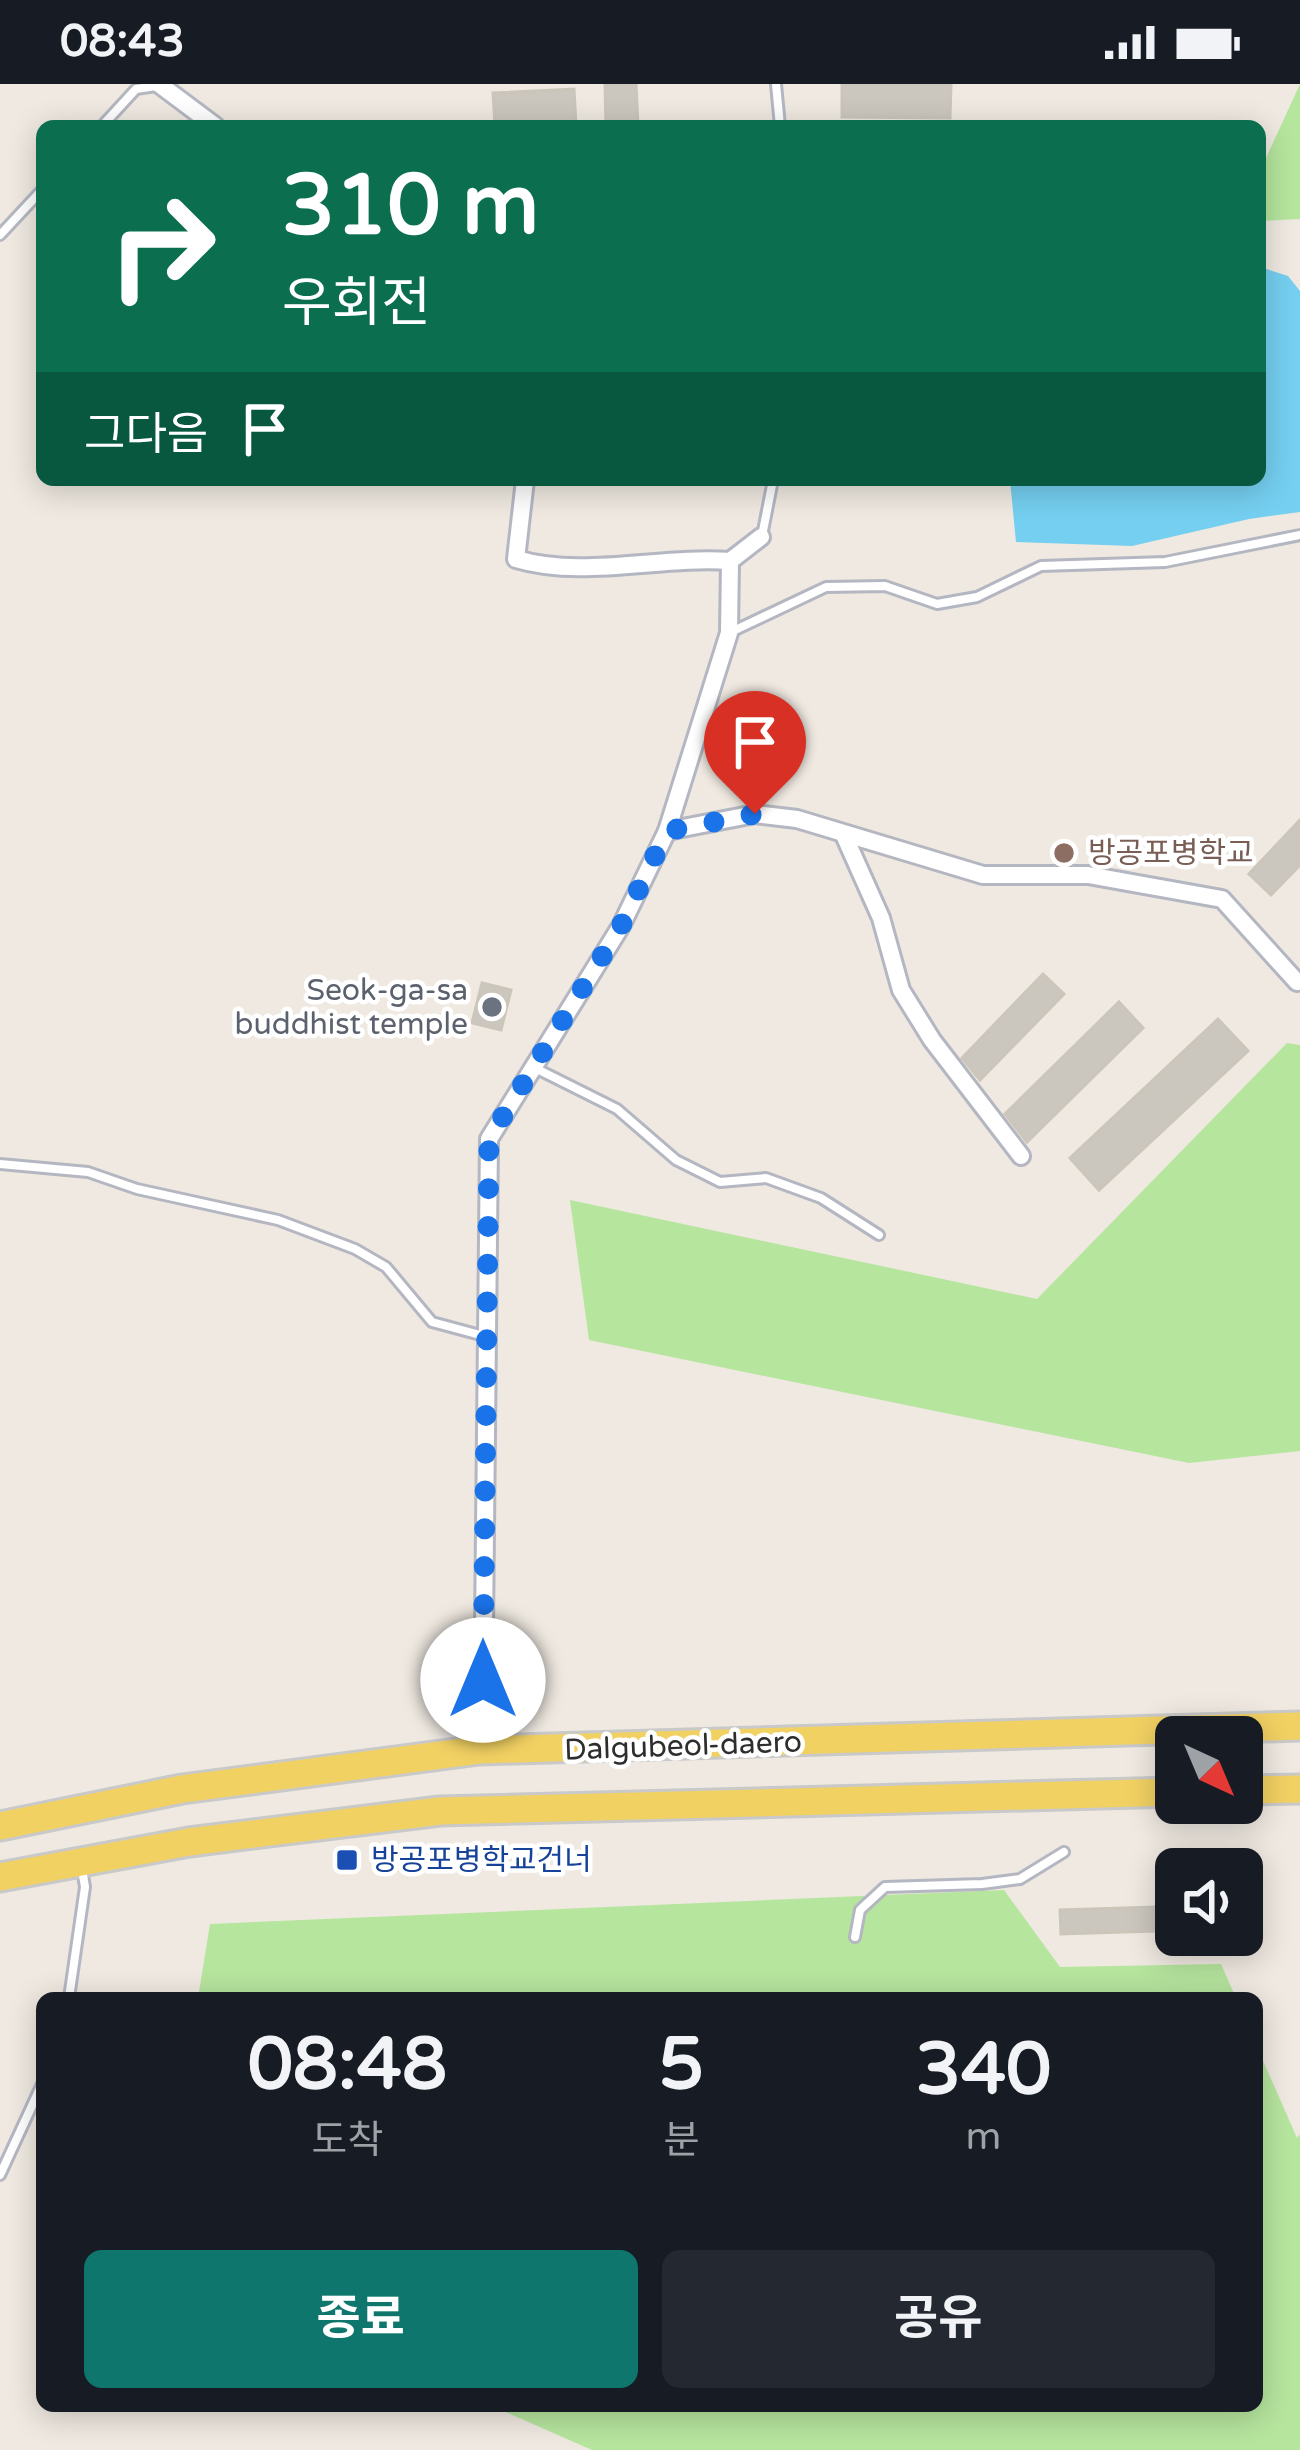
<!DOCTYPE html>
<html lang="ko">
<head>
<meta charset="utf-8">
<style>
  :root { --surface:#171b24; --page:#242831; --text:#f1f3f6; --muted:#9ea1a6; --accent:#0f766e }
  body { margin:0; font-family:"Varela Round","Noto Sans KR",sans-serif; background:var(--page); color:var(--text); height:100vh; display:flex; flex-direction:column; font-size:45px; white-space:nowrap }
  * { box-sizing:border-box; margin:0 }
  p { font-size:39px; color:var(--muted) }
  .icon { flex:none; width:66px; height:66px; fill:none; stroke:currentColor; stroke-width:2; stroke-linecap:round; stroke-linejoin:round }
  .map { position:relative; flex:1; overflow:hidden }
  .drawer { position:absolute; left:36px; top:1908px; width:1227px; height:420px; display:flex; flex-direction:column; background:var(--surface); border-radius:18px; box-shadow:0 6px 30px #0003 }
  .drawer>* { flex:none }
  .guide { position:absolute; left:36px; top:36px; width:1230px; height:366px; border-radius:18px; box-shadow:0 6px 30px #0003; background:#0b6e4f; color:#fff; overflow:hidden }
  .needle { width:78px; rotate:136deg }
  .controls { position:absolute; left:1155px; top:1632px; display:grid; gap:24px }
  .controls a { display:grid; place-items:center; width:108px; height:108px; border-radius:18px; background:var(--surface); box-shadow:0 6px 30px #0003; font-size:60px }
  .pin { position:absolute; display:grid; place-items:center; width:102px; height:102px; color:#fff; margin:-123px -51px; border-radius:50% 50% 50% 0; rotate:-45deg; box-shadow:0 0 12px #0007 }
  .pin .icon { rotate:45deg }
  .me { position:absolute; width:132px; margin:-66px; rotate:0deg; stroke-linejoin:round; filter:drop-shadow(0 0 9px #0008) }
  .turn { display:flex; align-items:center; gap:42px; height:252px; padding:0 48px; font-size:54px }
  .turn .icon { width:156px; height:156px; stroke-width:2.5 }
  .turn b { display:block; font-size:84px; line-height:102px }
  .then { display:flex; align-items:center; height:114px; padding:0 48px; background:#0003; gap:24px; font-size:45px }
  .eta { display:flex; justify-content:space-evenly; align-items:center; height:204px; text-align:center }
  .eta b { font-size:72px; font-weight:700; line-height:84px }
  .cta { display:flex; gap:24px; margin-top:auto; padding:24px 48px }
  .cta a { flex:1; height:138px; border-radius:18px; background:var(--accent); color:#fff; font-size:48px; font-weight:700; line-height:138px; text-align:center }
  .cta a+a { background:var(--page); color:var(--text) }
  .status { display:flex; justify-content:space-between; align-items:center; height:84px; padding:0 60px; background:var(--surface); direction:ltr }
  .status svg { height:33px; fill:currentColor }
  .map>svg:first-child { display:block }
  .green { fill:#b6e59e }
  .water { fill:#75cff0 }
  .building { fill:#cbc7bf; stroke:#cbc5ba; stroke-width:3 }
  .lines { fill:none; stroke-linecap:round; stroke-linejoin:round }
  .service-casing { stroke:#b4b7c1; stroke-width:14 }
  .minor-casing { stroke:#b4b7c1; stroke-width:22 }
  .primary-casing { stroke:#c9c9c9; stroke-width:33 }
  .service { stroke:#fff; stroke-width:8 }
  .minor { stroke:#fff; stroke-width:16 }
  .primary { stroke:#f2d163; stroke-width:27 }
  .route { stroke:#1a73e8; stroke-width:21; stroke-dasharray:0 37.8 }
  .education-dot { fill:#8d6e63; stroke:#fff; stroke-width:4.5 }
  .worship-dot { fill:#6b7280; stroke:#fff; stroke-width:4.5 }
  .transit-dot { fill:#1a4fb4; stroke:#fff; stroke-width:4.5 }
  .labels { text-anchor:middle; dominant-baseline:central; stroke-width:9; stroke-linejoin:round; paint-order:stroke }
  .education-label { font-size:30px; fill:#785e54; stroke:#fff; text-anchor:start }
  .worship-label { font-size:30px; fill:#5b616d; stroke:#fff; text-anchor:end }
  .street-label { font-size:30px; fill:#2e2e2e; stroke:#fff }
  .transit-label { font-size:30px; fill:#164399; stroke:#fff; text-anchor:start }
</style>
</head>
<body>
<div class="status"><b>08:43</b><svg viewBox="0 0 49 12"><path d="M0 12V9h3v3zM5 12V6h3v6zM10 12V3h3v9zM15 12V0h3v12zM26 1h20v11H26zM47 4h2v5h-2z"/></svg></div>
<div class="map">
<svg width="1300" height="2366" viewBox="0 0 1300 2366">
  <rect width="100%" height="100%" fill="#efe9e1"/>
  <g class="green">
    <polygon points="1300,0 1300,135 1260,137 1260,87"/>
    <polygon points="1287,959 1300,961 1300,1367 1189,1379 589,1256 570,1116 1037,1215"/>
    <polygon points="1004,1806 1060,1883 1221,1880 1236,1914 198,1914 210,1840"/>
    <polygon points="1257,1963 1297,2054 1300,2050 1300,2366 592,2366 492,2322 1257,2322"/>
  </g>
  <polygon class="water" points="1260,183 1288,192 1300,207 1300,428 1249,435 1132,462 1016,458 1010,396 1260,396"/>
  <g class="building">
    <polygon points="605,0 636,0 638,42 606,42"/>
    <polygon points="842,0 951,0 950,34 842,33"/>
    <polygon points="574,5 576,42 495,42 493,9"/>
    <polygon points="1300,736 1300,781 1271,811 1249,790"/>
    <polygon points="1043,890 1064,910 980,996 962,974"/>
    <polygon points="482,899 511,906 501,946 472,939"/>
    <polygon points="1119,918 1143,944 1027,1058 1005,1030"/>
    <polygon points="1218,935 1248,967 1099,1106 1070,1074"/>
    <polygon points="1154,1823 1155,1847 1061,1850 1060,1826"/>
  </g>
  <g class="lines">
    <g class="service-casing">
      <g id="service">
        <polyline points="776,0 780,42"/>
        <polyline points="102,42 136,5 156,2"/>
        <polyline points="0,151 42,106"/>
        <polyline points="762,452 773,396"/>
        <polyline points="731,548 826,503 885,502 937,520 977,513 1041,482 1165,478 1300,451"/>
        <polyline points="533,983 617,1025 676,1076 720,1098 766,1094 821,1114 879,1151"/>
        <polyline points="0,1080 88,1088 137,1105 278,1136 355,1165 386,1183 432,1238 484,1252"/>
        <polyline points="855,1853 860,1826 885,1803 982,1800 1020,1795 1064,1768"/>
        <polyline points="69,1914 85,1803 82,1785"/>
        <polyline points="0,2091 42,2000"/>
      </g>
    </g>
    <g class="minor-casing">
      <g id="minor">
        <polyline points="159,0 215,42"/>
        <path d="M525 396 516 475C583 495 660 472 730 477"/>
        <polyline points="667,747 755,730 797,735 983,791 1088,791 1222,815 1297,898"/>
        <polyline points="844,751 881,834 901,906 932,956 1021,1072"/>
        <polyline points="479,1666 483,1641 489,1055 621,842 667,747 729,549 730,477 761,453"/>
      </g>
    </g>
    <g class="primary-casing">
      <g id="primary">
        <polyline points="1242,1706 1300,1705"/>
        <polyline points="0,1742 182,1705 479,1666 1300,1642"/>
        <polyline points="0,1793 189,1758 440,1727 1176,1708"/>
      </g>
    </g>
    <use href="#service" class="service"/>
    <use href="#minor" class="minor"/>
    <use href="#primary" class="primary"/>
  </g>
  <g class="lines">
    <polyline class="route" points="483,1596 489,1055 621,842 667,747 755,730"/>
  </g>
  <circle class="education-dot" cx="1064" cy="769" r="12"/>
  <circle class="worship-dot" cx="492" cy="923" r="12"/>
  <rect class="transit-dot" x="335" y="1764" width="24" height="24" rx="6"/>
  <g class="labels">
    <g class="education-label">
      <text x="1088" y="769">방공포병학교</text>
    </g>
    <g class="worship-label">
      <text x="468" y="906">Seok-ga-sa<tspan x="468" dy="34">buddhist temple</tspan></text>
    </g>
    <g class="street-label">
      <text transform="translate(683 1662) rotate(-2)">Dalgubeol-daero</text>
    </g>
    <g class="transit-label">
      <text x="371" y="1776">방공포병학교건너</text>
    </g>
  </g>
</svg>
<div class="controls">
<a><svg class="needle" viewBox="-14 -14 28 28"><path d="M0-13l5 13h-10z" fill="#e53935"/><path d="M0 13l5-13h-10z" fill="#9ea1a6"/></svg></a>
<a><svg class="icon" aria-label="sound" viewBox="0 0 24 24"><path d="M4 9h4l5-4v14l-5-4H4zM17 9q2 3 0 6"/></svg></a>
</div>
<div class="pin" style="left:755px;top:730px;background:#d93025"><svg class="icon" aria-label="arrive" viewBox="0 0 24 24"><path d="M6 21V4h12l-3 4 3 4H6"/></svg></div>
<svg class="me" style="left:483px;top:1596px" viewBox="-20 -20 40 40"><circle r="19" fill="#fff"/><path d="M0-13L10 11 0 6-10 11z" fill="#1a73e8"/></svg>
<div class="guide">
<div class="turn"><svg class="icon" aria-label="right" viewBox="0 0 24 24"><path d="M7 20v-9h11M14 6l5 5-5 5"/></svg><div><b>310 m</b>우회전</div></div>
<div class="then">그다음<svg class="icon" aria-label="arrive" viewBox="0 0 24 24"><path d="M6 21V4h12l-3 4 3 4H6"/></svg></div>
</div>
<section class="drawer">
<div class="eta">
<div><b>08:48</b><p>도착</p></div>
<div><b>5</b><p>분</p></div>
<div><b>340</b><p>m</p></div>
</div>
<div class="cta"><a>종료</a><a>공유</a></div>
</section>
</div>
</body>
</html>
